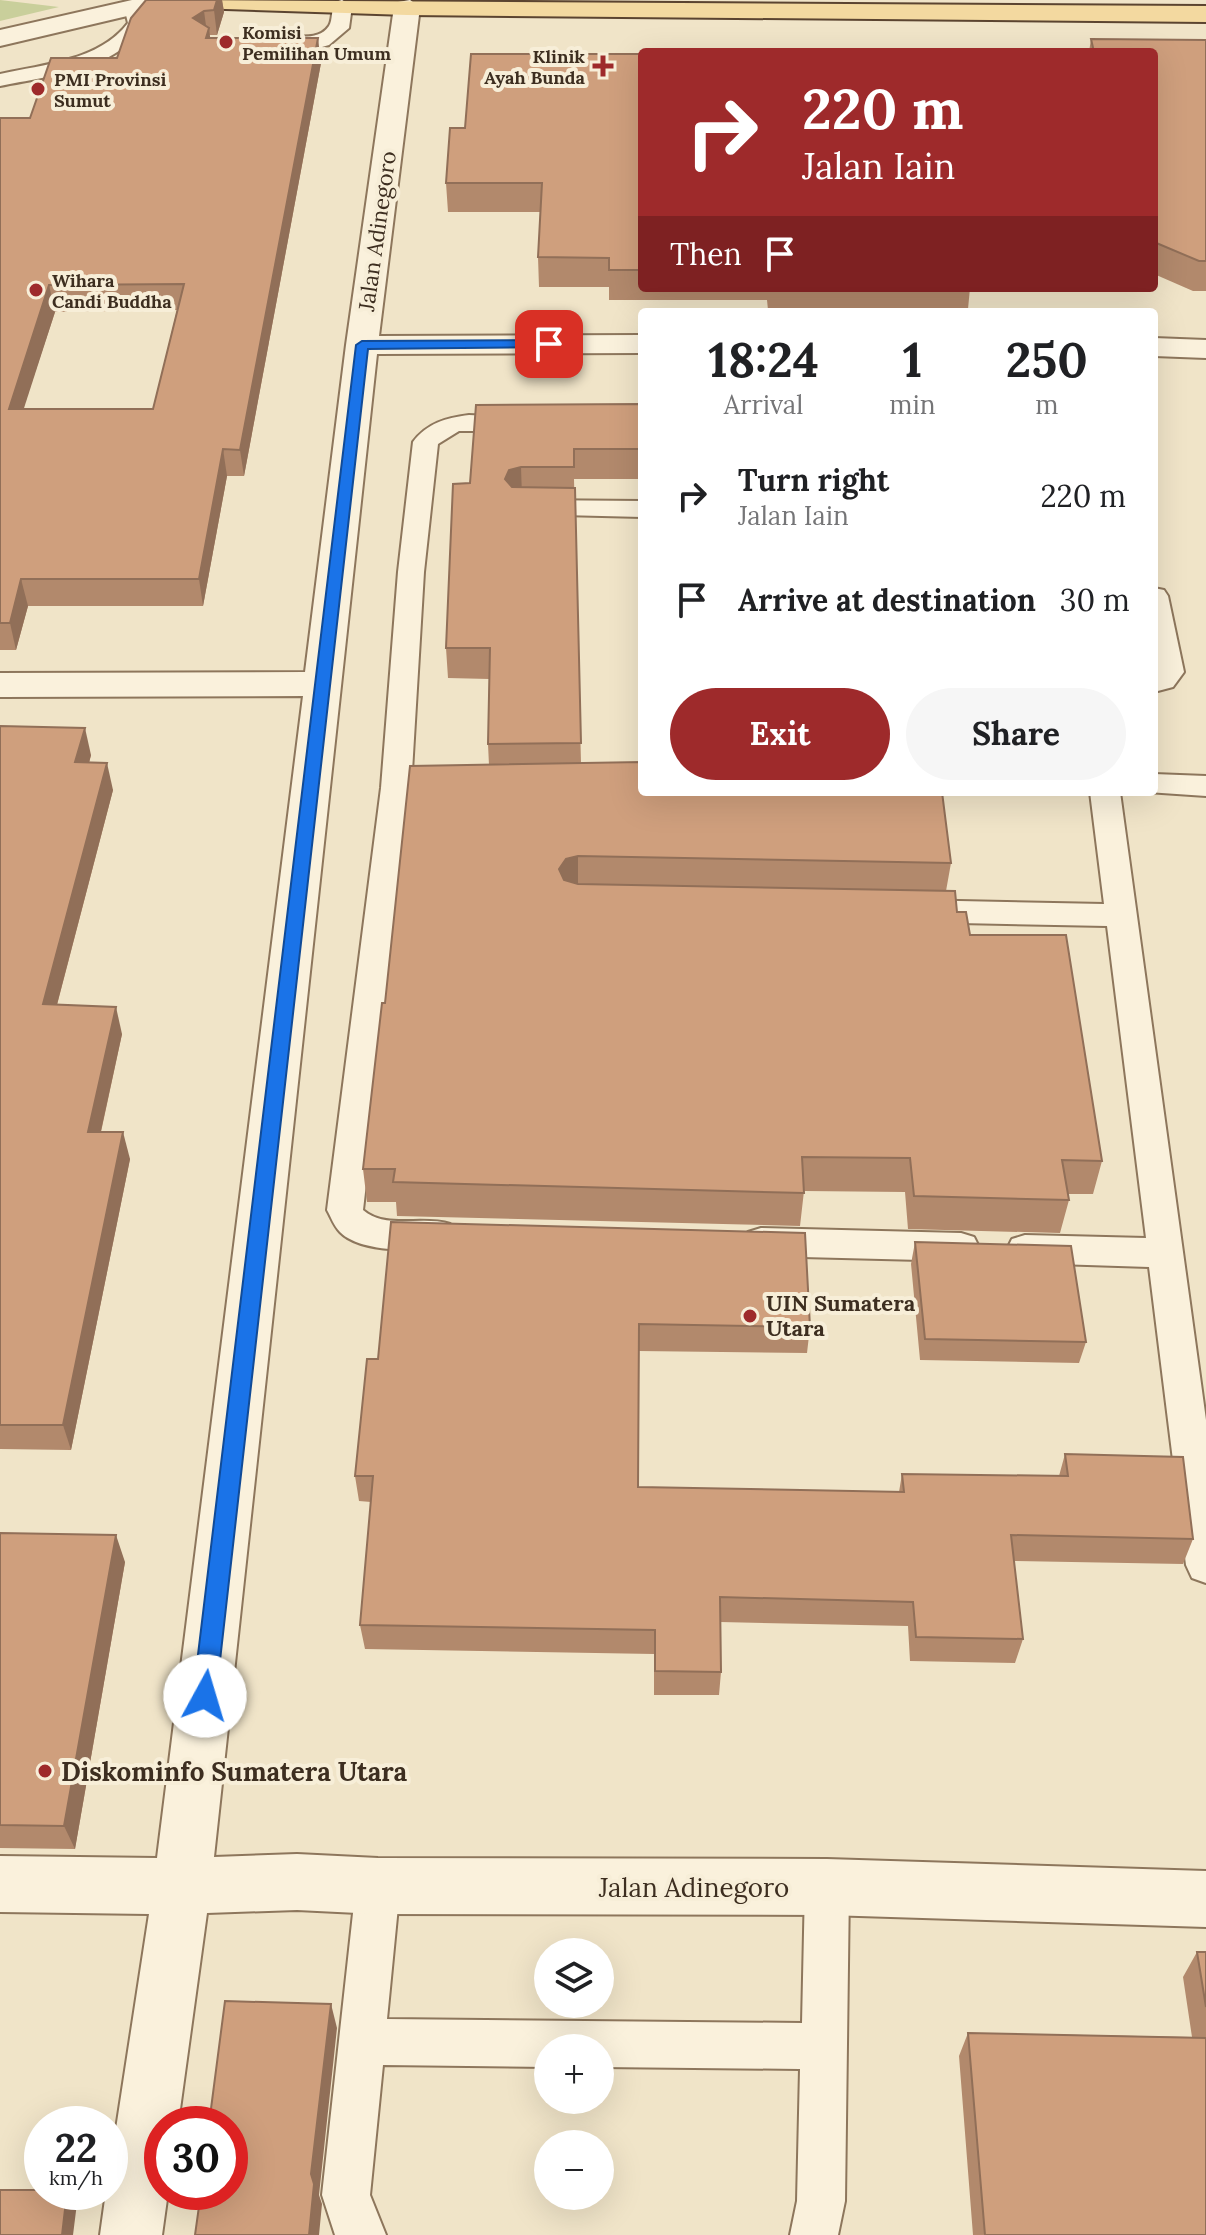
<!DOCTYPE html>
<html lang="en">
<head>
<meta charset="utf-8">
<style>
  :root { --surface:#fff; --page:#f6f6f6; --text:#202124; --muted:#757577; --accent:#9e2a2b }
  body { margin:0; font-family:Lora,serif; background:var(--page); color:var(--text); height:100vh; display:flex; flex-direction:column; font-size:30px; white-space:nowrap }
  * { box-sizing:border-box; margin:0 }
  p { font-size:26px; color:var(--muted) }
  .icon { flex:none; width:44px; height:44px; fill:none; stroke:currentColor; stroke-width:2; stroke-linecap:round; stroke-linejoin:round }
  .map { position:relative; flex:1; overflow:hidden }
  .panel { position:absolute; left:638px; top:308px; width:520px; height:488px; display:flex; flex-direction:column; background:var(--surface); border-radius:8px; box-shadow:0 8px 32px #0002 }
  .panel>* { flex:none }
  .top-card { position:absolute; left:638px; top:48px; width:520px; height:244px; border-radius:8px; box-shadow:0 8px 32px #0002; background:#9e2a2b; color:#fff; overflow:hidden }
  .tools { position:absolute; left:534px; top:1938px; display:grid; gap:16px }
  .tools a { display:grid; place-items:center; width:80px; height:80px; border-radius:50%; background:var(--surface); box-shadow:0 8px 32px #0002; font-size:40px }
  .speed { position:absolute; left:24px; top:2106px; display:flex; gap:16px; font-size:40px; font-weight:700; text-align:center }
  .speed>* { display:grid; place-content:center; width:104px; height:104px; border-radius:50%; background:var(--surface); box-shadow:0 8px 32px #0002; line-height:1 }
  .speed small { font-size:20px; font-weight:400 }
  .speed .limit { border:12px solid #d22; background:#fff; color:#111 }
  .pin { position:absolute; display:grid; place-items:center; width:68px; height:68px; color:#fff; margin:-34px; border-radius:16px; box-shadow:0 4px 12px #0006 }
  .me { position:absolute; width:88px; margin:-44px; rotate:6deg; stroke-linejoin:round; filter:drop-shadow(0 0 6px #0008) }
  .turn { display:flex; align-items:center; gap:28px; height:168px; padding:0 32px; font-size:36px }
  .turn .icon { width:104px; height:104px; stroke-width:2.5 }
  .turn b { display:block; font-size:56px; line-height:68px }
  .then { display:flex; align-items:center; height:76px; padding:0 32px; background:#0003; gap:16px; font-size:30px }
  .eta { display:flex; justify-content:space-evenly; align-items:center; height:136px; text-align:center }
  .eta b { font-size:48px; font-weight:700; line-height:56px }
  .button { display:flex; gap:16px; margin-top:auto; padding:16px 32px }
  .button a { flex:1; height:92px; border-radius:48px; background:var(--accent); color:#fff; font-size:32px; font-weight:700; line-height:92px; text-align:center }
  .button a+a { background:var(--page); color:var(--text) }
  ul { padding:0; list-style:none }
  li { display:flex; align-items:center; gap:24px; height:104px; padding:0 32px }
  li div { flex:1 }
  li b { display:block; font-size:30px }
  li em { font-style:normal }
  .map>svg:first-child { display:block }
  .green { fill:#c9cf9b }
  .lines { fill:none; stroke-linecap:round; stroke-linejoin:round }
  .service-casing { stroke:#8d765c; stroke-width:4 }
  .minor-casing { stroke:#8d765c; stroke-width:4 }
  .tertiary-casing { stroke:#8d765c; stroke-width:4 }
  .primary-casing { stroke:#5b4430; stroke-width:4 }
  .service { fill:#faf1dc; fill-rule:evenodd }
  .minor { fill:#faf1dc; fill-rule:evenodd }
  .tertiary { fill:#faf1dc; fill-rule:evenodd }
  .primary { fill:#f3d9a0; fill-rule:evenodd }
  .wall { fill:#b2896c; fill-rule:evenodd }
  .shaded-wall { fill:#916f58 }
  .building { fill:#cf9f7d; stroke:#916f58; stroke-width:2; fill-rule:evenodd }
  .route { fill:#1a73e8; stroke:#114b97; stroke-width:2 }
  .poi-dot { fill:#9e2a2b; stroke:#f7eed8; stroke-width:3 }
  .labels { text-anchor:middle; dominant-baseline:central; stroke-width:8; stroke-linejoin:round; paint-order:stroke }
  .far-poi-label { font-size:18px; font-weight:bold; fill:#3d2e20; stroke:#f7eed8; text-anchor:start }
  .street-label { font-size:22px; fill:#3d2e20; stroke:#f7eed8 }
  .poi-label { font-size:22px; font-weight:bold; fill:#3d2e20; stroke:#f7eed8; text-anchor:start }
  .near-poi-label { font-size:26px; font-weight:bold; fill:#3d2e20; stroke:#f7eed8; text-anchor:start }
  .near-street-label { font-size:26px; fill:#3d2e20; stroke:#f7eed8 }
</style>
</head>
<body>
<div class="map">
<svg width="1206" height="2235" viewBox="0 0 1206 2235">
  <rect width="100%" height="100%" fill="#f0e4c8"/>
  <polygon class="green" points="0,0 59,7 0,21"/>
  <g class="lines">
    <g class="service-casing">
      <g id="service">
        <path d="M342 0 352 6 349 28 329 45 322 47 273 49 263 43C278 26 314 48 329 26 333 20 331 9 335 2Z"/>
        <path d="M134 1 144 7 148 23C114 71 53 75 0 86V74C44 64 99 61 128 23L124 7Z"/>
        <path d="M469 415 529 418 533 423 529 428 520 431H459L438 444 424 572 411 788 363 1210C386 1230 422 1215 450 1224L455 1234 450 1244C424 1253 360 1253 340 1232 334 1226 331 1217 327 1210L381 788 398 572 413 442C427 423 446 418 469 415Z"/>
        <polygon points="530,500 642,501 642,517 521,514 517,508 521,502"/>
        <polygon points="1154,588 1164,590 1168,596 1184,672 1173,687 1154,692"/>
        <polygon points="1154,774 1206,776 1206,796 1147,792 1154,792"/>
        <polygon points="1090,792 1120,792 1206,1420 1206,1583 1192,1578 1186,1565 1149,1267 1025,1263 1012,1259 1007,1249 1012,1239 1025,1235 1146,1238 1107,926 912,922 901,919 896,911 901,903 912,900 1104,904"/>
        <polygon points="761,1228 961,1233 974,1237 979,1247 974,1257 961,1261 761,1256 748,1252 743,1242 748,1232"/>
        <polygon points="378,1864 394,1871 400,1886 387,2019 802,2023 805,1887 811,1872 827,1865 843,1872 849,1887 845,2201 838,2235 790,2235 797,2201 800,2069 600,2067 600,2048 548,2048 548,2067 383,2065 370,2195 386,2235 335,2235 322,2195 356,1886 362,1871"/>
      </g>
    </g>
    <g class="minor-casing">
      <g id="minor">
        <polygon points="410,0 420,7 379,336 642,335 642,353 377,354 214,1857 297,1854 378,1858 827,1859 1206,1871 1206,1927 827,1915 378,1914 297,1910 207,1913 178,2124 162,2124 162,2192 168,2192 162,2235 100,2235 106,2192 110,2192 110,2168 149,1914 0,1912 0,1856 157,1858 303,696 0,697 0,673 305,672 346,345 394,7 398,2"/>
        <polygon points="1154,338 1206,340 1206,358 1154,356"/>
      </g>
    </g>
    <g class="tertiary-casing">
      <polygon id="tertiary" points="132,0 178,0 174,5 0,46 0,30"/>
    </g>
    <g class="primary-casing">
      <polygon id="primary" points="182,0 1206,6 1206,22 407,15 195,8 186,5"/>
    </g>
    <use href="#service" class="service"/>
    <use href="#minor" class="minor"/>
    <use href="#tertiary" class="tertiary"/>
    <use href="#primary" class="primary"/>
  </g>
  <g class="wall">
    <path d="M146 0H222L224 12 217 35H209L210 38 321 63 244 476H227L203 606H28L16 650H0V118H30L117 58ZM177 310 153 409H23L55 312Z"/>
    <polygon points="1091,39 1206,40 1206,291 1193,291 1154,274 1154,52 1089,52"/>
    <polygon points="642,54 642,288 1088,288 1087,289 970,288 968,309 768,310 767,300 609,300 609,287 539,287 538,257 540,212 448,212 446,183 465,128"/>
    <polygon points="642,404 642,479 574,479 581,763 951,863 946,891 970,935 1102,1161 1093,1194 1068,1194 1069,1200 1060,1233 908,1229 905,1192 804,1191 800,1226 397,1216 396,1202 367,1202 363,1169 385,1003 489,765 488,744 489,679 448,678 446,648 470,483"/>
    <polygon points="0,726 91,755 89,763 113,790 57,1005 122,1034 101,1132 130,1159 71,1450 0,1449"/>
    <polygon points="391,1222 810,1327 807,1353 638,1351 638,1487 899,1492 902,1474 1059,1476 1065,1454 1193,1539 1183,1564 1014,1561 1023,1639 1015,1663 910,1661 908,1626 720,1622 721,1672 719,1695 654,1695 654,1654 365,1649 360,1625 371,1502 359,1501 355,1476 378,1359"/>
    <polygon points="915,1242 1086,1342 1079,1363 920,1360 911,1264"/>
    <polygon points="0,1533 125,1562 75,1849 0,1848"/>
    <polygon points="1197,1952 1206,1952 1206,2235 973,2235 959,2056 968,2033 1192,2037 1183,1977"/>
  </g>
  <g class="shaded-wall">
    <polygon points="217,0 222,0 224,12 217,35 214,10"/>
    <polygon points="204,11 207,33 209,28 212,53 193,18"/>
    <polygon points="318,38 321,63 244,476 240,450"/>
    <polygon points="49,285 55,312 15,436 9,409"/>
    <polygon points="223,449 227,476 203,606 199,579"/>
    <polygon points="521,467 522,497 505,479 509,470"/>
    <polygon points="21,579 28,606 16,650 10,623"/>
    <polygon points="85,728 91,755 82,789 75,762"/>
    <polygon points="107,763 113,790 50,1031 43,1004"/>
    <polygon points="578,856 578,891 566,894 559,869 566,859"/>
    <polygon points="116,1007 122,1034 95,1158 88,1132"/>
    <polygon points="123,1132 130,1159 71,1450 63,1425"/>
    <polygon points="116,1535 125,1562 75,1849 64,1826"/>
    <polygon points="331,2004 337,2028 319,2195 322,2204 319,2235 309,2235 311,2174"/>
    <polygon points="67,2192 70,2192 77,2203 73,2235 62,2235"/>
  </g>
  <g class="building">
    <path d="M146 0H217L214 10 204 11 193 18 209 28 206 38H318L240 450 223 449 199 579H21L10 623H0V118H30L51 58H117L131 18ZM184 284 153 409H9L49 285Z"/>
    <polygon points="1091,39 1206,40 1206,261 1199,261 1154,242 1154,52 1094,52"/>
    <polygon points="471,54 642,54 642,270 609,270 609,258 538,257 542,183 446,183 450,128 465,128"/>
    <polygon points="642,404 642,449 574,449 574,467 521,467 509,470 505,479 512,487 575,488 581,743 488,744 490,648 446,648 453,484 470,483 476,405"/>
    <polygon points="0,726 85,728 75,762 107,763 43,1004 116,1007 88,1132 123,1132 63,1425 0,1425"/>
    <polygon points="642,762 642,792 942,792 951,863 578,856 566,859 559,869 564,880 578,884 955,891 957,912 966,912 970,935 1066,935 1102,1161 1062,1160 1069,1200 914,1196 910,1158 802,1157 804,1193 393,1182 395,1169 363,1169 382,1003 385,1003 410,766"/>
    <polygon points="391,1222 805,1233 810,1327 639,1324 638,1487 904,1492 902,1474 1068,1476 1065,1454 1183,1457 1193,1539 1011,1535 1023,1639 916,1637 913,1602 720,1597 721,1672 655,1671 655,1630 360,1625 373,1476 355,1476 367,1359 378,1359"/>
    <polygon points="915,1242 1071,1246 1086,1342 925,1339"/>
    <polygon points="0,1533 116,1535 64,1826 0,1825"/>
    <polygon points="1197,1952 1206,1952 1206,2007"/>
    <polygon points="225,2001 331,2004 311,2174 314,2184 309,2235 195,2235 201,2192 230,2192 230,2124 209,2124"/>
    <polygon points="968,2033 1206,2038 1206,2235 985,2235"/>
    <polygon points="0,2190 42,2190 42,2192 67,2192 62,2235 0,2235"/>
  </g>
  <polygon class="route" points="549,340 555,344 553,347 368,349 216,1696 212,1704 205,1707 197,1704 193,1696 356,345 362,341"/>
  <g class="poi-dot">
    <circle cx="226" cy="42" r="8"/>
    <path d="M599 54h8v8h8v8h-8v8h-8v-8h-8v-8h8z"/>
    <circle cx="38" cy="89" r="8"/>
    <circle cx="36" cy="290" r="8"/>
    <circle cx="750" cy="1316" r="8"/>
    <circle cx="45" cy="1771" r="8"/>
  </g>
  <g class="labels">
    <g class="far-poi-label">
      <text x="242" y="32">Komisi<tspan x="242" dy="21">Pemilihan Umum</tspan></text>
      <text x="585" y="56" text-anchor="end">Klinik<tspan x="585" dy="21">Ayah Bunda</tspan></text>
      <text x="54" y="79">PMI Provinsi<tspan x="54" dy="21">Sumut</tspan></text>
      <text x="52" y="280">Wihara<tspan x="52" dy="21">Candi Buddha</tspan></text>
    </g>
    <g class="street-label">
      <text transform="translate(377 231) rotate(-82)">Jalan Adinegoro</text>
    </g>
    <g class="poi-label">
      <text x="766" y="1303">UIN Sumatera<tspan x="766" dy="25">Utara</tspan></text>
    </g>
    <g class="near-poi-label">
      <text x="61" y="1771">Diskominfo Sumatera Utara</text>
    </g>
    <g class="near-street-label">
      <text x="694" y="1887">Jalan Adinegoro</text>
    </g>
  </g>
</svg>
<div class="tools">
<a><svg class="icon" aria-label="layers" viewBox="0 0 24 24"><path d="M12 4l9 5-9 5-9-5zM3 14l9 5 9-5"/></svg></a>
<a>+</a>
<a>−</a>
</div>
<div class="speed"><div>22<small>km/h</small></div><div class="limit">30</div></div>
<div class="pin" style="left:549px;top:344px;background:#d93025"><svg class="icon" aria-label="arrive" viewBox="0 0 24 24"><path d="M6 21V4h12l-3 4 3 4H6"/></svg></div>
<svg class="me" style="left:205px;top:1696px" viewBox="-20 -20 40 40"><circle r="19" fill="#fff"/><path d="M0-13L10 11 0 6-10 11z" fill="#1a73e8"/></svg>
<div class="top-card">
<div class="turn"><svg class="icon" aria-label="right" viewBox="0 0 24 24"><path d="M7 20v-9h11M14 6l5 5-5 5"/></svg><div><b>220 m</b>Jalan Iain</div></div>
<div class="then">Then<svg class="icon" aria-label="arrive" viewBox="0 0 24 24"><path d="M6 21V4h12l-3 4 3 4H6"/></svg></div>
</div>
<section class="panel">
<div class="eta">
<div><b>18:24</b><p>Arrival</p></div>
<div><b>1</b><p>min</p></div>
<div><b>250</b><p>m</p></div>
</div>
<ul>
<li><svg class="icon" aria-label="right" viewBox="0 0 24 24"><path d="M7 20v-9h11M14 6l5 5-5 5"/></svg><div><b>Turn right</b><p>Jalan Iain</p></div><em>220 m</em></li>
<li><svg class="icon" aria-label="arrive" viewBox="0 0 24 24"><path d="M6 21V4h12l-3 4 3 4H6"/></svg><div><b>Arrive at destination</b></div><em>30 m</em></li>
</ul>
<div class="button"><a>Exit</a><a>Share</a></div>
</section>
</div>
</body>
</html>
